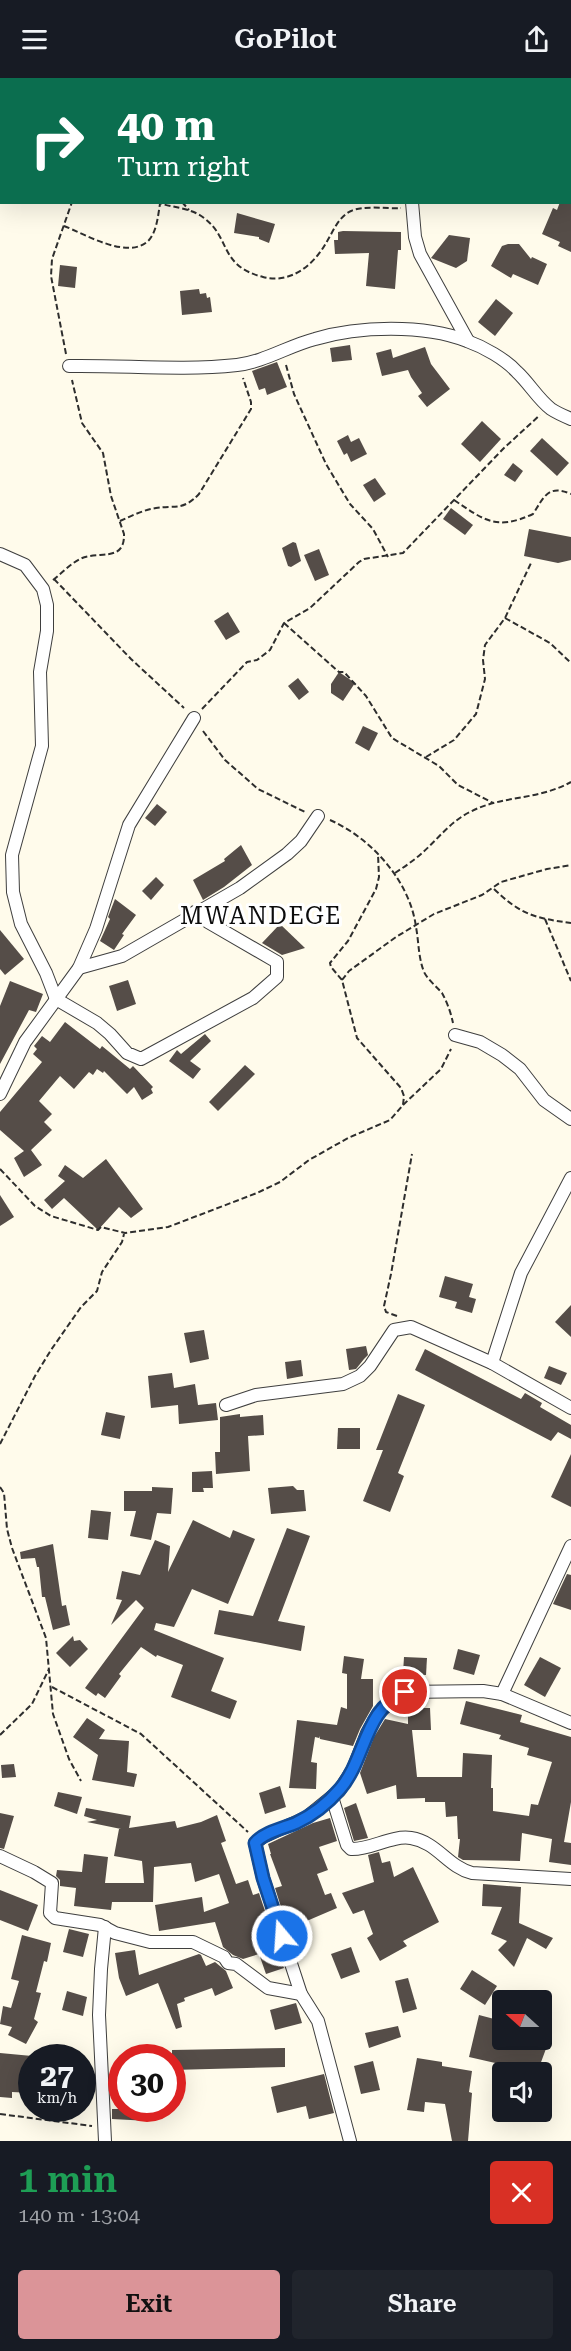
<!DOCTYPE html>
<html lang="en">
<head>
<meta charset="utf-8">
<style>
  :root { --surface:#171b24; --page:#20242c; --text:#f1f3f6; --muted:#9ea1a6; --accent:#db9498 }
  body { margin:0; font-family:"Roboto Serif",serif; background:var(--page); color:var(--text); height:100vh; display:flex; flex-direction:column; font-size:22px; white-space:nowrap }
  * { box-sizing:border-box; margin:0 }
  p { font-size:20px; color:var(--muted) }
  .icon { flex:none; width:33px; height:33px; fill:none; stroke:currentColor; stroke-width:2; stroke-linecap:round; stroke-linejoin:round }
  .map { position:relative; height:2063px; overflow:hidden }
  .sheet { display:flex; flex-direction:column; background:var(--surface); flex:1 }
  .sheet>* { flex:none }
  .top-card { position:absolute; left:0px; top:0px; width:572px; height:126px; box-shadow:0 6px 24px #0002; background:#0b6e4f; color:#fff; overflow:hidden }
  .needle { width:39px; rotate:291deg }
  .buttons { position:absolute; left:492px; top:1912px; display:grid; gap:12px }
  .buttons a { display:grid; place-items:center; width:60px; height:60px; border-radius:6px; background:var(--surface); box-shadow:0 6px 24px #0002; font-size:30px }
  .speed { position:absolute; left:18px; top:1966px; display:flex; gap:12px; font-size:30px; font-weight:700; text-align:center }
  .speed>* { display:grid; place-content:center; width:78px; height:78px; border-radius:50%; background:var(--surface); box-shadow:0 6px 24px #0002; line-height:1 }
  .speed small { font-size:15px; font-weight:400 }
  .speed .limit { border:9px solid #d22; background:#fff; color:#111 }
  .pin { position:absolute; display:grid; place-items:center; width:51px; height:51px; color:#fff; margin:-26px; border:3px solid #fff; border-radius:50%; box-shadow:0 2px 6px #0007 }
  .me { position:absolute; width:66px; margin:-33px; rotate:342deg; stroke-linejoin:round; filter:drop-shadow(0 0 4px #0008) }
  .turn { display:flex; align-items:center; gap:21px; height:126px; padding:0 18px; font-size:27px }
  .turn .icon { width:78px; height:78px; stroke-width:2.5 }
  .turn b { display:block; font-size:42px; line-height:51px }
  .round { display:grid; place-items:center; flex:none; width:63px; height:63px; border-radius:6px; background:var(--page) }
  .headline { display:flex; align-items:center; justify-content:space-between; height:102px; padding:0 18px }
  h1 { font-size:36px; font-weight:600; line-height:45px; color:#1e9e55 }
  .cta { display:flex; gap:12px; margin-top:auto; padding:12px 18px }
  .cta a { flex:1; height:69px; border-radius:6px; background:var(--accent); color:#111; font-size:24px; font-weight:600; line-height:69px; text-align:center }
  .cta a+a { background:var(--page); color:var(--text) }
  header { display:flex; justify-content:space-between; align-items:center; height:78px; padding:0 18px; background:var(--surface); font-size:27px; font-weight:600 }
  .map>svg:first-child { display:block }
  .building { fill:#554d48 }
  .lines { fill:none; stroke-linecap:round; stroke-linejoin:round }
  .minor-casing { stroke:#3f3f3f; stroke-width:14 }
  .path { stroke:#2e2e2e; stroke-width:2; stroke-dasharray:6 3; stroke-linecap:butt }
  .minor { stroke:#fff; stroke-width:12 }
  .route-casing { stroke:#114b97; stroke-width:15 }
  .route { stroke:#1a73e8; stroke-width:10 }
  .labels { text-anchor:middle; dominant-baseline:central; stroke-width:6; stroke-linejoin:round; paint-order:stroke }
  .quarter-label { font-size:24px; letter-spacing:1.5px; fill:#0c0c0c; stroke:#fff }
</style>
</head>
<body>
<header><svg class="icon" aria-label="menu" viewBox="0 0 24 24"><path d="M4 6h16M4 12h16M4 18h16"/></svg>GoPilot<svg class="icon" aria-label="share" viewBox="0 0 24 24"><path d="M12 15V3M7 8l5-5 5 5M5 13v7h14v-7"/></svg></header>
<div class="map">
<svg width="571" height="2063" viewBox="0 0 571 2063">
  <rect width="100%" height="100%" fill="#fffbeb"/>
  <g class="building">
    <polygon points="560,124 571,124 571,174 558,168 560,164 542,156 553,130 557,132"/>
    <polygon points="237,135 275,146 269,165 259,161 259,159 234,155"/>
    <polygon points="343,153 401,154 401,172 398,172 395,211 366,208 369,175 335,176 334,162 338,162 338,154"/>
    <polygon points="449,157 470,160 467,183 456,190 431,180"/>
    <polygon points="508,166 519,166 531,181 532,179 547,186 538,207 513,196 511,200 491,188 502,168"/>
    <polygon points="60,187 77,189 75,210 58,208"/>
    <polygon points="199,211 200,216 206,215 207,220 210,219 212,234 182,237 180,213"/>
    <polygon points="496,221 513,235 495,258 478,244"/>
    <polygon points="350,267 352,282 332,284 330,270"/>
    <polygon points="425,269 431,286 450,311 427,329 418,318 422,315 411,299 408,292 382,298 376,275 391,271 393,280"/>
    <polygon points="277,284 287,309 267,317 265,310 259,312 252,293"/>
    <polygon points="482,343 501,361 480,384 461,366"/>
    <polygon points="348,357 351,364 359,360 367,376 351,384 347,375 344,377 337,363"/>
    <polygon points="542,360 569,385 557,398 530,373"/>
    <polygon points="513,385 523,393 515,404 504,397"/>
    <polygon points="375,400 386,416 374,424 363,407"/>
    <polygon points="451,430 473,447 465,457 443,441"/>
    <polygon points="529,451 571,459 571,482 558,485 524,478"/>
    <polygon points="293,464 296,465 301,483 291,489 288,488 282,470"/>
    <polygon points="319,471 329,497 315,503 304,477"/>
    <polygon points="228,534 240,554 226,562 214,543"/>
    <polygon points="339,594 355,605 343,623 331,615 331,606"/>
    <polygon points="298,600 309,614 299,622 288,608"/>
    <polygon points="363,648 378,655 369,673 355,665"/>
    <polygon points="157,726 167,734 155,748 145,740"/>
    <polygon points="241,767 252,787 224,809 203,822 193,802 225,783 224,781"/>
    <polygon points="156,799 164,807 151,822 142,813"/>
    <polygon points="115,821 136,837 122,856 124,857 114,872 100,863 110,841 108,839"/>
    <polygon points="280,846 305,870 282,877 262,865"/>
    <polygon points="0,852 24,881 5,897 0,891"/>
    <polygon points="128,902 136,926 117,933 109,908"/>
    <polygon points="10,903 43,916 36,934 29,932 0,986 0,928"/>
    <polygon points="65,944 100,971 102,968 130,991 133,988 153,1009 151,1011 153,1015 142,1022 134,1009 127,1016 104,993 103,995 97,991 93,997 89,994 74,1011 60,998 39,1023 52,1036 44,1044 52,1052 31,1072 42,1087 24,1099 14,1080 24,1073 0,1052 0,1034 42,984 33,976 37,971 34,968 42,958 50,964"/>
    <polygon points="205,956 211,963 190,983 201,991 193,1001 169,983 177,972 181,976"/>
    <polygon points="245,987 255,996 218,1033 209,1024"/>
    <polygon points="106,1081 143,1131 131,1140 119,1129 98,1152 64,1120 52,1131 44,1122 65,1103 58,1098 65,1087 83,1100"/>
    <polygon points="0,1117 14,1139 0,1148"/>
    <polygon points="445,1198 473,1206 469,1219 476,1221 472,1235 455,1230 457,1224 439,1219"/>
    <polygon points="571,1227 571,1259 555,1244"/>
    <polygon points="204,1252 209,1281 190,1285 184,1255"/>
    <polygon points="366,1268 368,1277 364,1281 356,1291 349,1292 346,1271"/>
    <polygon points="425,1271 521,1321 525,1315 542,1325 540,1329 571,1347 571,1361 558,1354 551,1363 415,1292"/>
    <polygon points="301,1282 303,1298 287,1301 285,1284"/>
    <polygon points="549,1288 567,1295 561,1307 544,1300"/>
    <polygon points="172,1295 174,1310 195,1306 198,1327 216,1325 218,1342 179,1346 178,1327 151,1330 148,1298"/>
    <polygon points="398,1316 425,1327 398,1395 404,1398 390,1434 363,1423 383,1372 376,1372"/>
    <polygon points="106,1334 125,1338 120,1361 101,1357"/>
    <polygon points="240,1336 240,1339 263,1337 264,1357 248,1358 250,1393 216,1396 215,1374 220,1374 220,1339"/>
    <polygon points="338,1350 360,1350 360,1371 337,1371"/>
    <polygon points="571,1376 571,1429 551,1419"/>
    <polygon points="212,1393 213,1410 203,1410 204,1414 192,1414 192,1394"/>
    <polygon points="293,1408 297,1412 304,1412 306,1433 271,1436 268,1410"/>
    <polygon points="152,1409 173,1410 171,1436 157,1435 151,1462 130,1458 136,1433 124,1433 124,1413 152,1413"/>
    <polygon points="91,1432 111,1434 108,1462 88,1460"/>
    <polygon points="193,1442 230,1460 233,1452 255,1461 228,1526 192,1511 174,1549 156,1545 154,1552 224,1580 211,1613 237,1623 230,1641 171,1619 183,1587 157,1577 156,1579 141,1569 119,1596 121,1598 105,1620 98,1615 96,1618 85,1610 144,1530 136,1522 111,1547 122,1522 116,1521 122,1493 140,1497 155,1462 170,1468 168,1494"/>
    <polygon points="287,1450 310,1458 278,1543 305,1548 301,1573 214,1556 219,1532 253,1538"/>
    <polygon points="53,1466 62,1528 66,1527 70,1547 53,1552 45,1519 42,1519 39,1489 37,1489 35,1480 21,1481 20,1474"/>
    <polygon points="567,1496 571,1497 571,1532 553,1526"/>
    <polygon points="73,1558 74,1563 80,1562 88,1571 70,1589 56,1575"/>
    <polygon points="458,1571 480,1577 474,1597 453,1591"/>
    <polygon points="344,1578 364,1581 361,1601 373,1601 373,1628 360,1651 353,1668 320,1661 319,1658 319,1660 315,1659 311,1684 317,1685 316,1711 289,1710 297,1642 337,1647 341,1629 347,1631 347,1596 342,1595"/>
    <polygon points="404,1579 427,1580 426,1597 403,1596"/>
    <polygon points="540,1579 561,1590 545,1619 524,1607"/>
    <polygon points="466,1623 522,1637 520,1644 571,1659 571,1724 564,1764 571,1765 571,1787 549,1784 552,1761 522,1755 520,1783 463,1782 458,1779 460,1761 458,1761 457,1738 446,1739 445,1724 425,1724 425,1720 397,1721 396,1707 367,1716 360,1695 374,1659 385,1641 408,1646 408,1630 430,1630 431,1652 412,1652 417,1699 462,1699 463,1675 492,1677 491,1710 493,1710 493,1733 529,1738 531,1726 538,1727 552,1684 527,1677 529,1670 499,1661 501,1657 460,1646"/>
    <polygon points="87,1640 105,1652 99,1661 129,1663 127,1694 137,1696 134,1709 92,1702 98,1677 73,1659"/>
    <polygon points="14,1686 16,1699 2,1700 1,1687"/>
    <polygon points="280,1708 286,1729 265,1736 259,1715"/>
    <polygon points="58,1714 82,1719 77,1736 54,1728"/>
    <polygon points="356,1725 368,1760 354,1763 344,1730"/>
    <polygon points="86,1730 131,1738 129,1750 175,1743 177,1750 201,1744 217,1737 226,1763 221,1765 236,1806 248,1802 253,1817 259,1815 284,1890 266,1896 259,1876 243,1881 233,1877 223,1869 215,1844 159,1853 155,1827 202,1819 204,1834 229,1825 219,1796 195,1804 191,1785 154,1789 153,1824 112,1824 111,1832 74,1828 76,1810 60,1808 60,1802 56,1798 57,1792 82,1794 84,1776 108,1779 105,1805 144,1805 142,1783 114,1778 119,1751 121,1751 87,1744 97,1742 84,1738"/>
    <polygon points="0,1735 14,1738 4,1771 0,1770"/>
    <polygon points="330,1740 337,1763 319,1769 328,1792 317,1796 325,1817 331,1815 337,1830 288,1851 275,1810 282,1808 270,1776 271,1776 268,1766 313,1745"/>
    <polygon points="379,1774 382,1785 390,1783 394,1799 413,1789 439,1844 403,1863 407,1868 380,1883 367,1860 373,1856 364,1832 353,1836 342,1815 374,1804 368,1777"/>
    <polygon points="483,1806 521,1809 519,1845 553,1860 546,1871 527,1860 514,1889 498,1872 507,1863 491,1856 502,1829 482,1828"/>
    <polygon points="0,1812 38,1827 28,1853 0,1842"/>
    <polygon points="69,1851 89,1856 83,1879 63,1874"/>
    <polygon points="22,1857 51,1865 47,1884 44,1883 36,1914 41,1915 34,1941 38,1944 26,1966 8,1957 12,1949 0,1946 3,1928 11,1930 19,1903 11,1901"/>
    <polygon points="351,1869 360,1894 341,1901 331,1876"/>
    <polygon points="135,1872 139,1897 199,1876 201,1877 206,1888 215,1884 226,1893 233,1910 215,1918 212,1910 184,1920 185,1923 177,1926 182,1949 176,1951 158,1905 126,1918 119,1900 115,1875"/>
    <polygon points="472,1892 497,1908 485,1927 460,1911"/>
    <polygon points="408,1900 417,1931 403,1935 395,1903"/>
    <polygon points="67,1913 87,1919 83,1938 62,1932"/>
    <polygon points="296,1925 302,1945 275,1952 270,1932"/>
    <polygon points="479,1937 498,1942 493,1962 531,1962 547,1968 537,1995 502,1995 504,1987 469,1979"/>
    <polygon points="398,1948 401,1959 369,1970 365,1955"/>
    <polygon points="285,1970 285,1989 172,1992 172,1972"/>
    <polygon points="0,1975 32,1978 32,2015 12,2014 12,2020 0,2019"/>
    <polygon points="417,1980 442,1984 442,1988 472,1993 469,2014 472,2015 468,2063 452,2063 445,2026 425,2024 424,2034 407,2032"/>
    <polygon points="373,1983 380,2012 361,2016 354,1988"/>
    <polygon points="324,1996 334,2035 309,2041 306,2028 277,2035 271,2009"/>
    <polygon points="112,2031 149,2031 149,2043 112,2041"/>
  </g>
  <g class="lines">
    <g class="minor-casing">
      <g id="minor">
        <polyline points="418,2 418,0"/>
        <polyline points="412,124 415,159 420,176 468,263"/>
        <path d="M69 288C125 287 181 293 237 287 264 284 288 268 315 261 358 248 424 246 467 263 484 269 505 281 517 294 529 305 538 321 551 331 557 335 564 338 571 341"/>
        <polyline points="0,476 25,487 43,511 47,527 47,553 40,594 42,668 12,777 13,814 21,846 46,895 56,921 97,945 110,956 127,975 141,981 253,920 277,899 277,884 208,844 195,834"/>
        <polyline points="79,890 122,878 240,810 287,776 301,763 318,738"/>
        <polyline points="455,957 480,964 502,977 520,991 544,1022 571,1041"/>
        <polyline points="0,1016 25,964 79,890 96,851 129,747 194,640"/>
        <polyline points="492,1285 521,1195 571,1100"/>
        <polyline points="226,1327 256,1317 343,1306 360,1298 370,1288 394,1252 411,1249 492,1285 571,1330"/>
        <polyline points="502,1616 571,1468"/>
        <path d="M332 1719 347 1767 351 1771C371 1772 391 1757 411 1760 437 1764 448 1789 472 1795L571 1801"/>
        <polyline points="0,1778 34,1794 52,1805 50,1835 55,1840 100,1847 115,1855 150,1864 193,1864 224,1879 228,1885 236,1886 268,1910 301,1916"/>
        <polyline points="105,1849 101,1891 99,1937 105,2063"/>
        <polyline points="350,2063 318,1943 301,1916 263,1800 255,1765 263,1759 307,1739 339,1713 353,1691 367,1655 379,1634 405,1614 483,1613 502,1616 571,1645"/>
      </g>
    </g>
    <g class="path">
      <polyline points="84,0 84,2"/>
      <path d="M156 124C172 130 190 129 204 140 231 160 219 188 263 199 290 206 313 188 326 165 333 154 338 139 351 133 364 127 386 131 401 130"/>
      <polyline points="182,124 189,132"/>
      <path d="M64 148C85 156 129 183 149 162 157 153 158 137 160 126"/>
      <polyline points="66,276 51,198 52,181 72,124"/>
      <polyline points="286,287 294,316 326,386 350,426 373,451 388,479"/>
      <path d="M454 422C484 442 496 453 533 436 544 419 548 406 571 416"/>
      <path d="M120 443C131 438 143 432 156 430 175 427 183 433 199 416L251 331V324L243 300"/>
      <polyline points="54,501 131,581 184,630"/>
      <path d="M53 502C62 495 70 486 80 481 98 472 125 485 124 456L111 418 103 375 82 345 72 302"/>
      <polyline points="505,540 550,565 571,585"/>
      <polyline points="284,545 339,594 344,594 366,618 392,660 439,688 458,707 493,725"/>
      <polyline points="202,631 247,584 257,582 270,572 284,545 310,530 359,484 364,481 403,475 504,370 540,337"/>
      <polyline points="203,653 225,682 258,711 305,734"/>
      <polyline points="426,679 454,662 476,636 485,601 483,582 485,567 505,540 531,485"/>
      <path d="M330 742C371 760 410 803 416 849 419 865 418 878 424 894 428 902 436 908 442 915 447 924 451 935 453 945"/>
      <path d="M395 795C404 789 413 783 421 776 437 762 451 743 470 734 502 717 536 723 571 704"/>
      <path d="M494 811C521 837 535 840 571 845"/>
      <polyline points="545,841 571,903"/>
      <polyline points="342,902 349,893 396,859 434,836 482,817 501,804 547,791 571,787"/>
      <polyline points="403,1027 441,991 451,971"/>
      <polyline points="0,1091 35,1128 51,1138 98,1152 101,1149 125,1155 168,1149 257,1115 280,1104 309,1082 348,1060 390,1042 403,1027 404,1018 401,1010 357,960 342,902 331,889 330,885 348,863 376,811 379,799 378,776"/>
      <polyline points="397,1238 386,1234 384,1228 391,1196 412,1076"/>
      <polyline points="0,1366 35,1298 51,1272 81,1229 97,1213 102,1194 122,1164 124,1156"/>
      <polyline points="0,1409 4,1415 7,1451 12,1470 46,1560 53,1636 69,1681 81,1703"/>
      <polyline points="52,1609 141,1656 248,1754"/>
      <polyline points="0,1657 32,1626 49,1591"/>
      <polyline points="0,2036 92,2048"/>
    </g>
    <use href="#minor" class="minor"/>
  </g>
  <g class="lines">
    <g class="route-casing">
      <path id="route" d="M282 1858 263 1800 255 1765C264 1754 284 1750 296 1745 313 1737 328 1725 340 1711 366 1681 364 1631 405 1614"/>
    </g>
    <use href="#route" class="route"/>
  </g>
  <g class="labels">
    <g class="quarter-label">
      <text x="261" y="838">MWANDEGE</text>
    </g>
  </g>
</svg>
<div class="buttons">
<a><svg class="needle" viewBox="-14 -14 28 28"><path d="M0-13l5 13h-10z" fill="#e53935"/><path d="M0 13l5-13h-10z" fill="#9ea1a6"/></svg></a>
<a><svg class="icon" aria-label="sound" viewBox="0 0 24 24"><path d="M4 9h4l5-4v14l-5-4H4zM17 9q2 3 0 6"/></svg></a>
</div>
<div class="speed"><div>27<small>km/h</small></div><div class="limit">30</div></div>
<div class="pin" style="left:405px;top:1614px;background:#d93025"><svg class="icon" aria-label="arrive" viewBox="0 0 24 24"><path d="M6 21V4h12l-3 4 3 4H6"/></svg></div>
<svg class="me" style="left:282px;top:1858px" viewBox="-20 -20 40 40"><circle r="17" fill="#1a73e8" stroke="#fff" stroke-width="3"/><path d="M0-11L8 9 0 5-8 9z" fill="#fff"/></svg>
<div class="top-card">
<div class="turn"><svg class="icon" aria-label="right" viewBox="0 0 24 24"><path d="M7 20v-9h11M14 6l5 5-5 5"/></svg><div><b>40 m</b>Turn right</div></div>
</div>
</div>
<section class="sheet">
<div class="headline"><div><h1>1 min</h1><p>140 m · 13:04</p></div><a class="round" style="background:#d93025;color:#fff"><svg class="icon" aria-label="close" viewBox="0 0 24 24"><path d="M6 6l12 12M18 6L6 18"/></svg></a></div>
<div class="cta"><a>Exit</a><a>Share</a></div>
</section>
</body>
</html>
